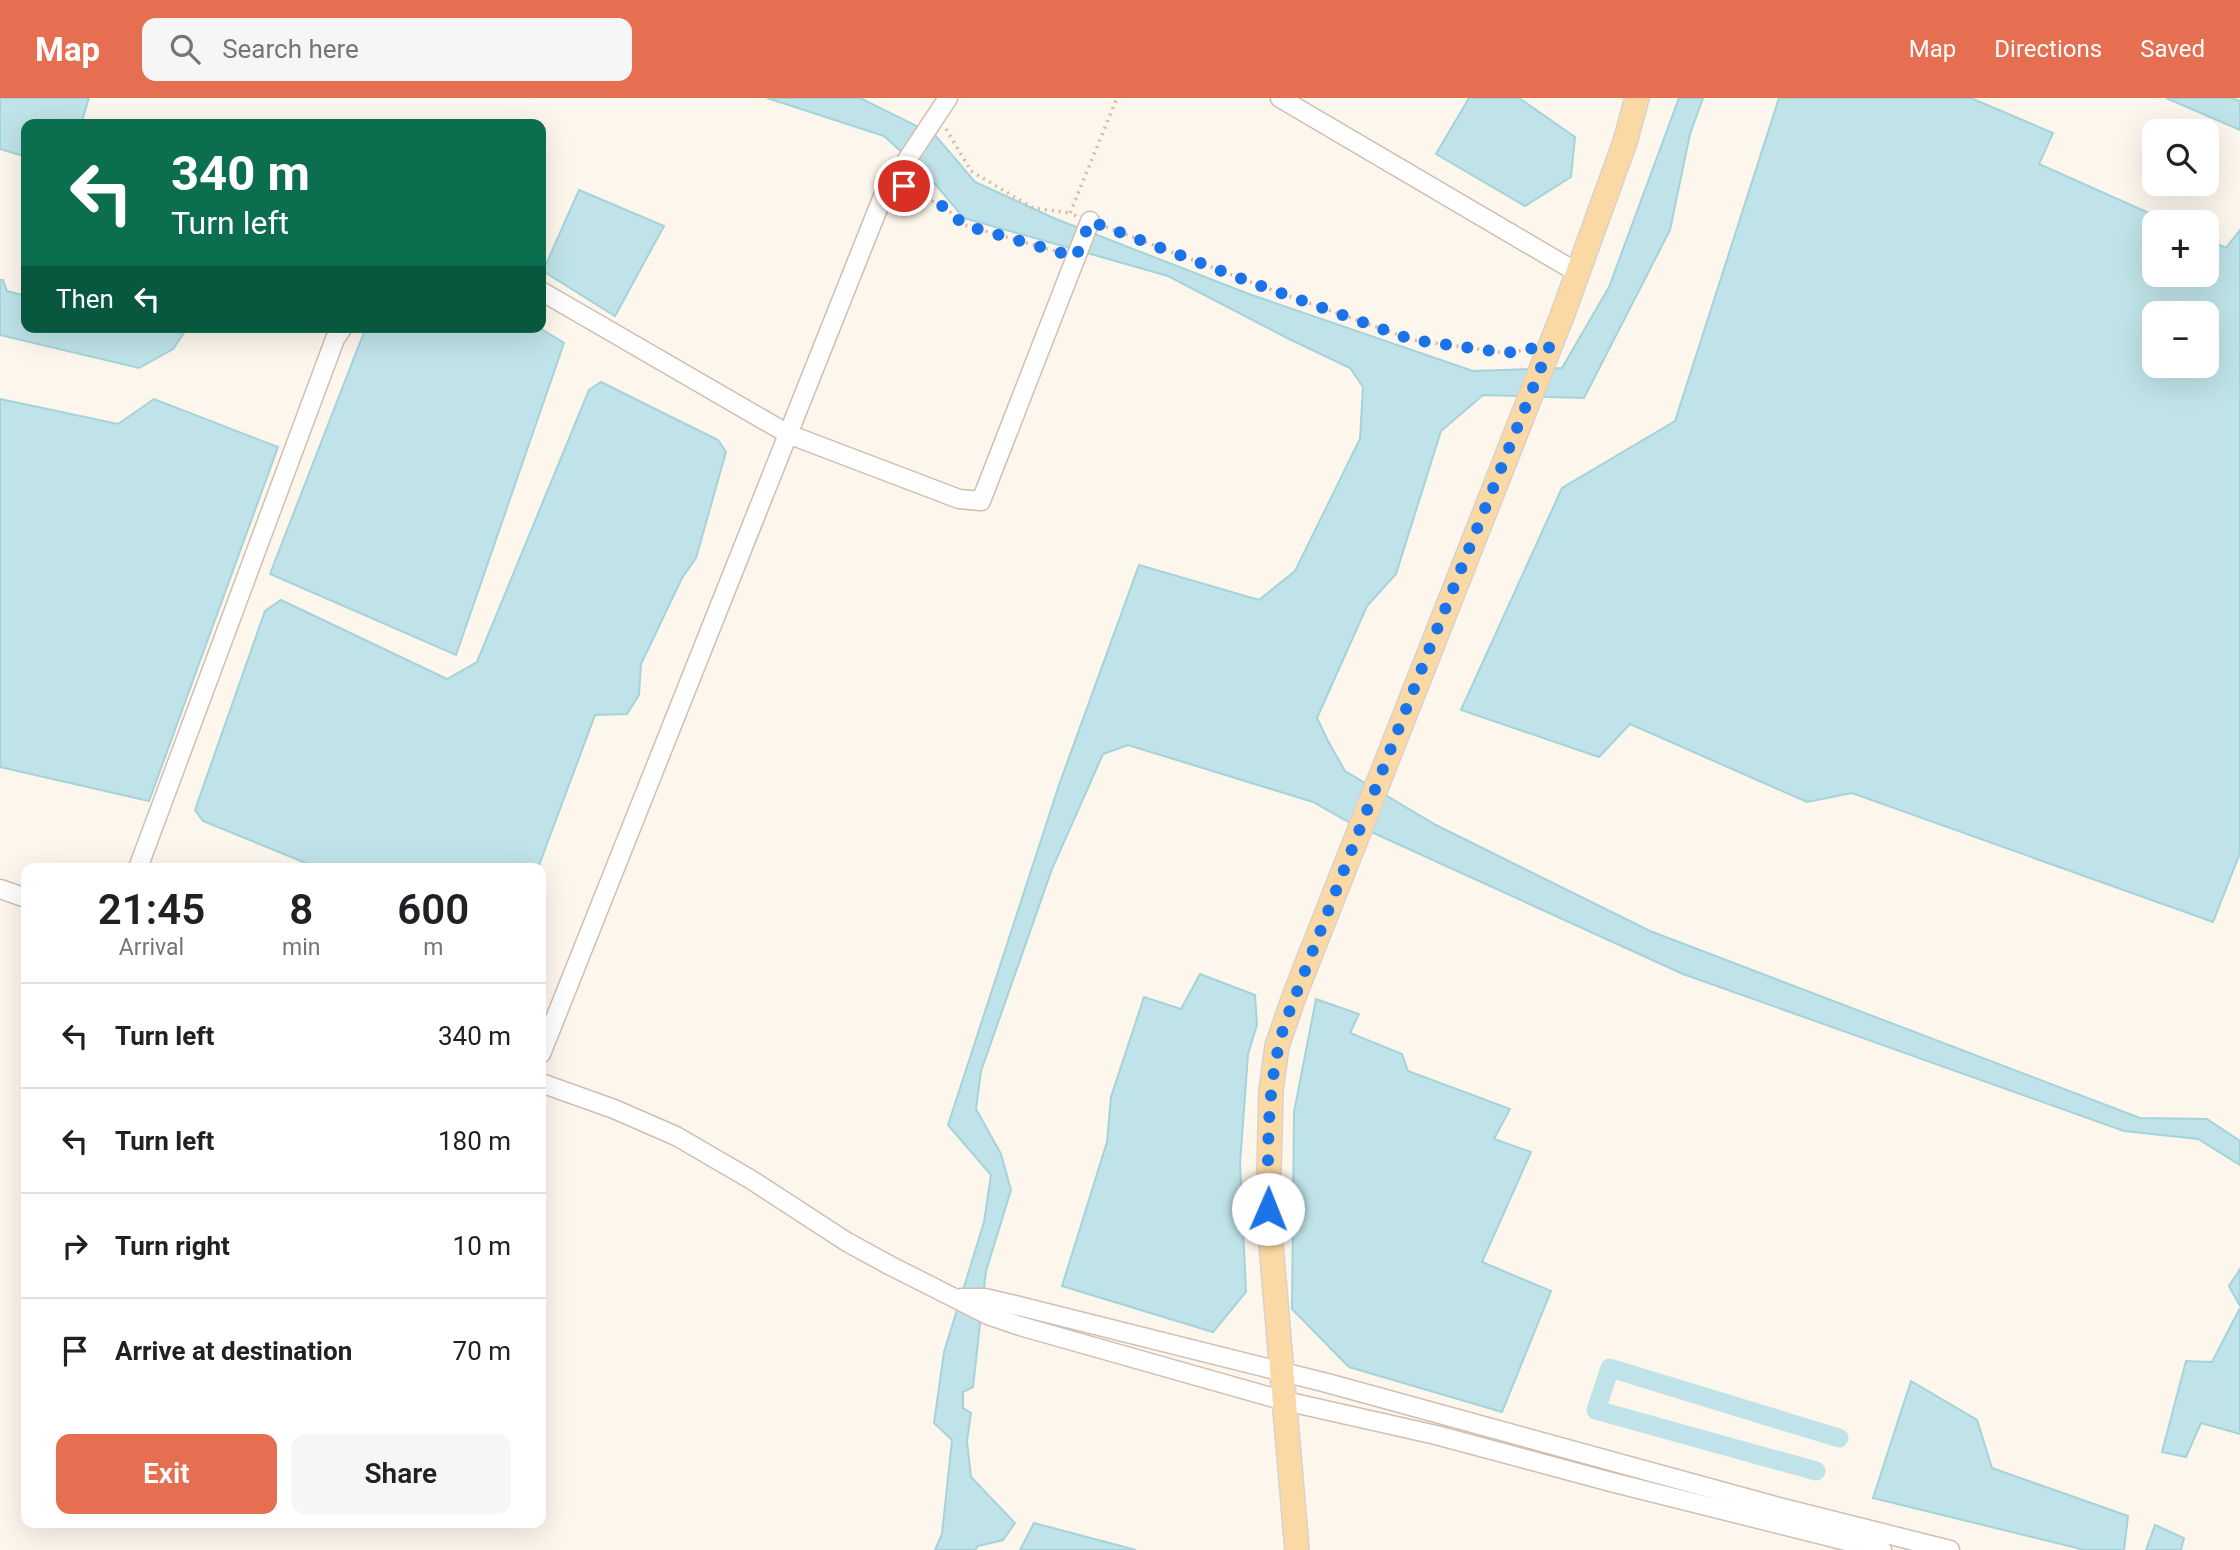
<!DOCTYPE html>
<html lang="en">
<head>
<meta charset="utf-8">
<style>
  :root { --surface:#fff; --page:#f6f6f6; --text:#202124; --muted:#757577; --line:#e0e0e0; --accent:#e76f51 }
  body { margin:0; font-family:Roboto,sans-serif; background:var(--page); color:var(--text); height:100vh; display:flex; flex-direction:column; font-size:26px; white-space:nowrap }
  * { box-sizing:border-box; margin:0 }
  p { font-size:23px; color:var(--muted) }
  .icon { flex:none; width:38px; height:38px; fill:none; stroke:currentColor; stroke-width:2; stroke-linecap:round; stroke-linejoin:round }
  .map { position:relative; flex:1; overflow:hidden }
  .panel { position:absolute; left:21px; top:765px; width:525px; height:665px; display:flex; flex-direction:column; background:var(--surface); border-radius:14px; box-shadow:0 7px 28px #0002 }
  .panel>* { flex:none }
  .banner { position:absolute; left:21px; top:21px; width:525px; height:214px; border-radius:14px; box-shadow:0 7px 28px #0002; background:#0b6e4f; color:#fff; overflow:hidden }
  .buttons { position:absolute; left:2142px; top:21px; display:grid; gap:14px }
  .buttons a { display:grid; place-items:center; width:77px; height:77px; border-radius:14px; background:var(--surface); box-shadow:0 7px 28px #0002; font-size:35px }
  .pin { position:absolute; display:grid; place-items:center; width:60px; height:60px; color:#fff; margin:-30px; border:4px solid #fff; border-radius:50%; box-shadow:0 2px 7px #0007 }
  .me { position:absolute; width:77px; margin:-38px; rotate:1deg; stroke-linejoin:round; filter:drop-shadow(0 0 5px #0008) }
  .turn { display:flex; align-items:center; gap:24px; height:147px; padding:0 35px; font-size:32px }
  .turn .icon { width:91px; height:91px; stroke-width:2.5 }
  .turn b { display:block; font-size:49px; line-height:60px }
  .then { display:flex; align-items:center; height:66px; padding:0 35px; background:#0003; gap:14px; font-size:26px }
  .eta { display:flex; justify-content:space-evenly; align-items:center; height:119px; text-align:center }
  .eta b { font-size:42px; font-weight:600; line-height:49px }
  .cta { display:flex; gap:14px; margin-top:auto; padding:14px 35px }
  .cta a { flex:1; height:80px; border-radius:14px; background:var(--accent); color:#fff; font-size:28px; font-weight:600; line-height:80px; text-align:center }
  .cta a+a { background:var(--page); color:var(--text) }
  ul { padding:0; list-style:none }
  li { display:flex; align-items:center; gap:21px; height:105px; padding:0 35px; border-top:2px solid var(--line) }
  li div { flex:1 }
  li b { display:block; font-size:26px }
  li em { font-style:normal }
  header { display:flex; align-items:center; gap:42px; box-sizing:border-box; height:98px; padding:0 35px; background:var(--accent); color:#fff }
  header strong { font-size:33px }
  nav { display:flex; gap:38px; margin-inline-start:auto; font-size:24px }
  .search { width:490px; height:63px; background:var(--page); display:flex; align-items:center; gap:18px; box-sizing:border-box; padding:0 24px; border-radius:14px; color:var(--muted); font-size:26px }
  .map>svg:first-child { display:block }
  .water { fill:#bfe3e8; stroke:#a5d3da; stroke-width:2; fill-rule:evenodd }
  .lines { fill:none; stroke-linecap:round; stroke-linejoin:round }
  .canal { stroke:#bfe3e8; stroke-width:19 }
  .minor-casing { stroke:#d1beb0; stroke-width:21 }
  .major-casing { stroke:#dad1cd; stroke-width:26 }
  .path { stroke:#d9b8a5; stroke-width:3.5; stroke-dasharray:2 5; stroke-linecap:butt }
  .minor { stroke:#fff; stroke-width:18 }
  .major { stroke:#fbd9a5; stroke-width:23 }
  .route { stroke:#1a73e8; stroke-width:12; stroke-dasharray:0 21.6 }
</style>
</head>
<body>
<header>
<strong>Map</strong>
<div class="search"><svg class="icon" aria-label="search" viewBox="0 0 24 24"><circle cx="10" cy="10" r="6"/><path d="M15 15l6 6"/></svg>Search here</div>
<nav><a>Map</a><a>Directions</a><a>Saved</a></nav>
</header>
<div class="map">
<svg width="2240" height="1452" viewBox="0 0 2240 1452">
  <rect width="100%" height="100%" fill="#fdf6ec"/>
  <g class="water">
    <polygon points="0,0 89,0 81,26 26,26 26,59 0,51"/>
    <polygon points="767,0 860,0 935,37 975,84 1056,121 1249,196 1473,273 1562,270 1609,189 1679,0 1703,0 1690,36 1670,132 1584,300 1483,297 1441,333 1396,476 1367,508 1317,620 1328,643 1345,673 1436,727 1650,833 2140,1020 2207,1021 2240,1043 2240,1067 2198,1041 2124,1033 1683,876 1345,722 1313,704 1128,647 1103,656 1052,771 981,973 976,1011 1001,1056 1011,1092 986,1173 973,1289 963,1294 963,1310 971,1315 967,1343 971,1379 1015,1425 1003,1442 978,1448 975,1452 935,1452 942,1436 952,1342 934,1325 944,1254 984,1124 991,1077 948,1027 1059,687 1139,467 1259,502 1295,473 1360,341 1363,289 1350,270 1285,239 1168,178 964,120 930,80 884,38"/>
    <polygon points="1469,0 1519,0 1575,39 1571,79 1525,108 1436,56"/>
    <path d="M1779 0H1971L2053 35 2039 66 2169 124H2154V177H2207V141L2226 150 2240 132V755L2213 824 1852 695 1807 704 1630 626 1599 659 1461 612 1562 390 1675 323ZM2154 215H2207V268H2154Z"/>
    <polygon points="2166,0 2232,0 2240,3 2240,32"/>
    <polygon points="579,92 664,128 615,218 543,173"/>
    <polygon points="0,182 3,182 7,193 26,198 26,229 188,229 173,251 139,270 0,237"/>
    <polygon points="366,229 479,229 493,234 500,229 538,229 564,245 456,557 270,476"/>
    <polygon points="601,284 718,342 726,354 696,460 682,480 641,566 639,597 627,616 595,617 538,770 318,770 203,723 195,712 265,513 281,502 447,581 477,564 589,292"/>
    <polygon points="0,301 118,326 154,301 278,349 149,703 0,669"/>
    <polygon points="1200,876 1255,897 1257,927 1248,956 1240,1066 1246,1194 1213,1234 1062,1188 1107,1044 1111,999 1144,899 1181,911"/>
    <polygon points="1316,901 1359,916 1350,935 1402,956 1408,973 1510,1011 1494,1041 1531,1054 1482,1164 1551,1193 1502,1314 1349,1269 1292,1211 1294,1014"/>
    <polygon points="2240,1171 2240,1208 2229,1188"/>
    <polygon points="2240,1210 2240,1336 2201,1325 2186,1359 2162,1354 2186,1263 2212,1264"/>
    <polygon points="1911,1283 1977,1322 1992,1370 2128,1418 2124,1452 2085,1452 1873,1400"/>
    <polygon points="1034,1425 1136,1452 1020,1452"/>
    <polygon points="2155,1427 2184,1440 2181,1452 2146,1452"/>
  </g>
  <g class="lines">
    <polyline class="canal" points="1816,1373 1596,1312 1610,1270 1839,1340"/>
    <g class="minor-casing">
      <g id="minor">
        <polyline points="1280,0 1578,175"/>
        <polyline points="541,193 788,336 959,401 981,403 1090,123"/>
        <polyline points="138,770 335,241 343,229"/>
        <polyline points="0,791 26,800"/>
        <polyline points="541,956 883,98 948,0"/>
        <polyline points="541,985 614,1011 676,1038 750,1081 847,1144 889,1167 988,1217 1020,1228 1285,1303 1436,1337 1611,1384 1882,1452"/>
        <polyline points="961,1200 985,1200 1015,1207 1327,1285 1775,1408 1950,1452"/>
      </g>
    </g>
    <g class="major-casing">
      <polyline id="major" points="1297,1452 1268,1111 1271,992 1277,948 1295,896 1562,218 1625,44 1637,0"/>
    </g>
    <g class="path">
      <polyline points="946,31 971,73 1033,110 1070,115"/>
      <polyline points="907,90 946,110 964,127 1059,154"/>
      <polyline points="1076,118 1070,115 1117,0"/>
      <polyline points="1106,129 1261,188 1413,242 1506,255 1529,251"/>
    </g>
    <use href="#minor" class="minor"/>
    <use href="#major" class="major"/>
  </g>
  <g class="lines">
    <path class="route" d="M904 88 946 110 964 127 1076 159 1090 123 1261 188 1413 242 1506 255 1550 247 1432 544 1286 922C1266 983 1268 1048 1268 1111"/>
  </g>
</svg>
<div class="buttons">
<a><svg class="icon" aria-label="search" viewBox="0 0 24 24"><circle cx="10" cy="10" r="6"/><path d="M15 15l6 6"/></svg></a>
<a>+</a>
<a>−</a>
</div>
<div class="pin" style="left:904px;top:88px;background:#d93025"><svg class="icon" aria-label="arrive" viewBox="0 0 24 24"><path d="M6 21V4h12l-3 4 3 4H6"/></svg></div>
<svg class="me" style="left:1268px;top:1111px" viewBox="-20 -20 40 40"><circle r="19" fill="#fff"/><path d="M0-13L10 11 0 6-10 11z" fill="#1a73e8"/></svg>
<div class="banner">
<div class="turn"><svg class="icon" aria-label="left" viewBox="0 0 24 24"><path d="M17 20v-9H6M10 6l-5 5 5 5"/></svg><div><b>340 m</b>Turn left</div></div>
<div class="then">Then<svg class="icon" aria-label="left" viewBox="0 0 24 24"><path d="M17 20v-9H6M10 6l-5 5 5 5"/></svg></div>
</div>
<section class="panel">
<div class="eta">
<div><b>21:45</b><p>Arrival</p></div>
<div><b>8</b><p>min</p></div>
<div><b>600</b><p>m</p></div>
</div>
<ul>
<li><svg class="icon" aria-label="left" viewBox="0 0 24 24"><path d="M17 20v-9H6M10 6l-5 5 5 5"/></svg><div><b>Turn left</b></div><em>340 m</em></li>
<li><svg class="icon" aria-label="left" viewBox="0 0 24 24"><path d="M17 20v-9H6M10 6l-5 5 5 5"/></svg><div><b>Turn left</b></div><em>180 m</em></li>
<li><svg class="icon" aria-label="right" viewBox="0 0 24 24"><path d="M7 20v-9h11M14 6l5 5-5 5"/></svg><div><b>Turn right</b></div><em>10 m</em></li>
<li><svg class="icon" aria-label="arrive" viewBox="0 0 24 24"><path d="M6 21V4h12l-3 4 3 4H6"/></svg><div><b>Arrive at destination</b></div><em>70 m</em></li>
</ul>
<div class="cta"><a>Exit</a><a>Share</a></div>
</section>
</div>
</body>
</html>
